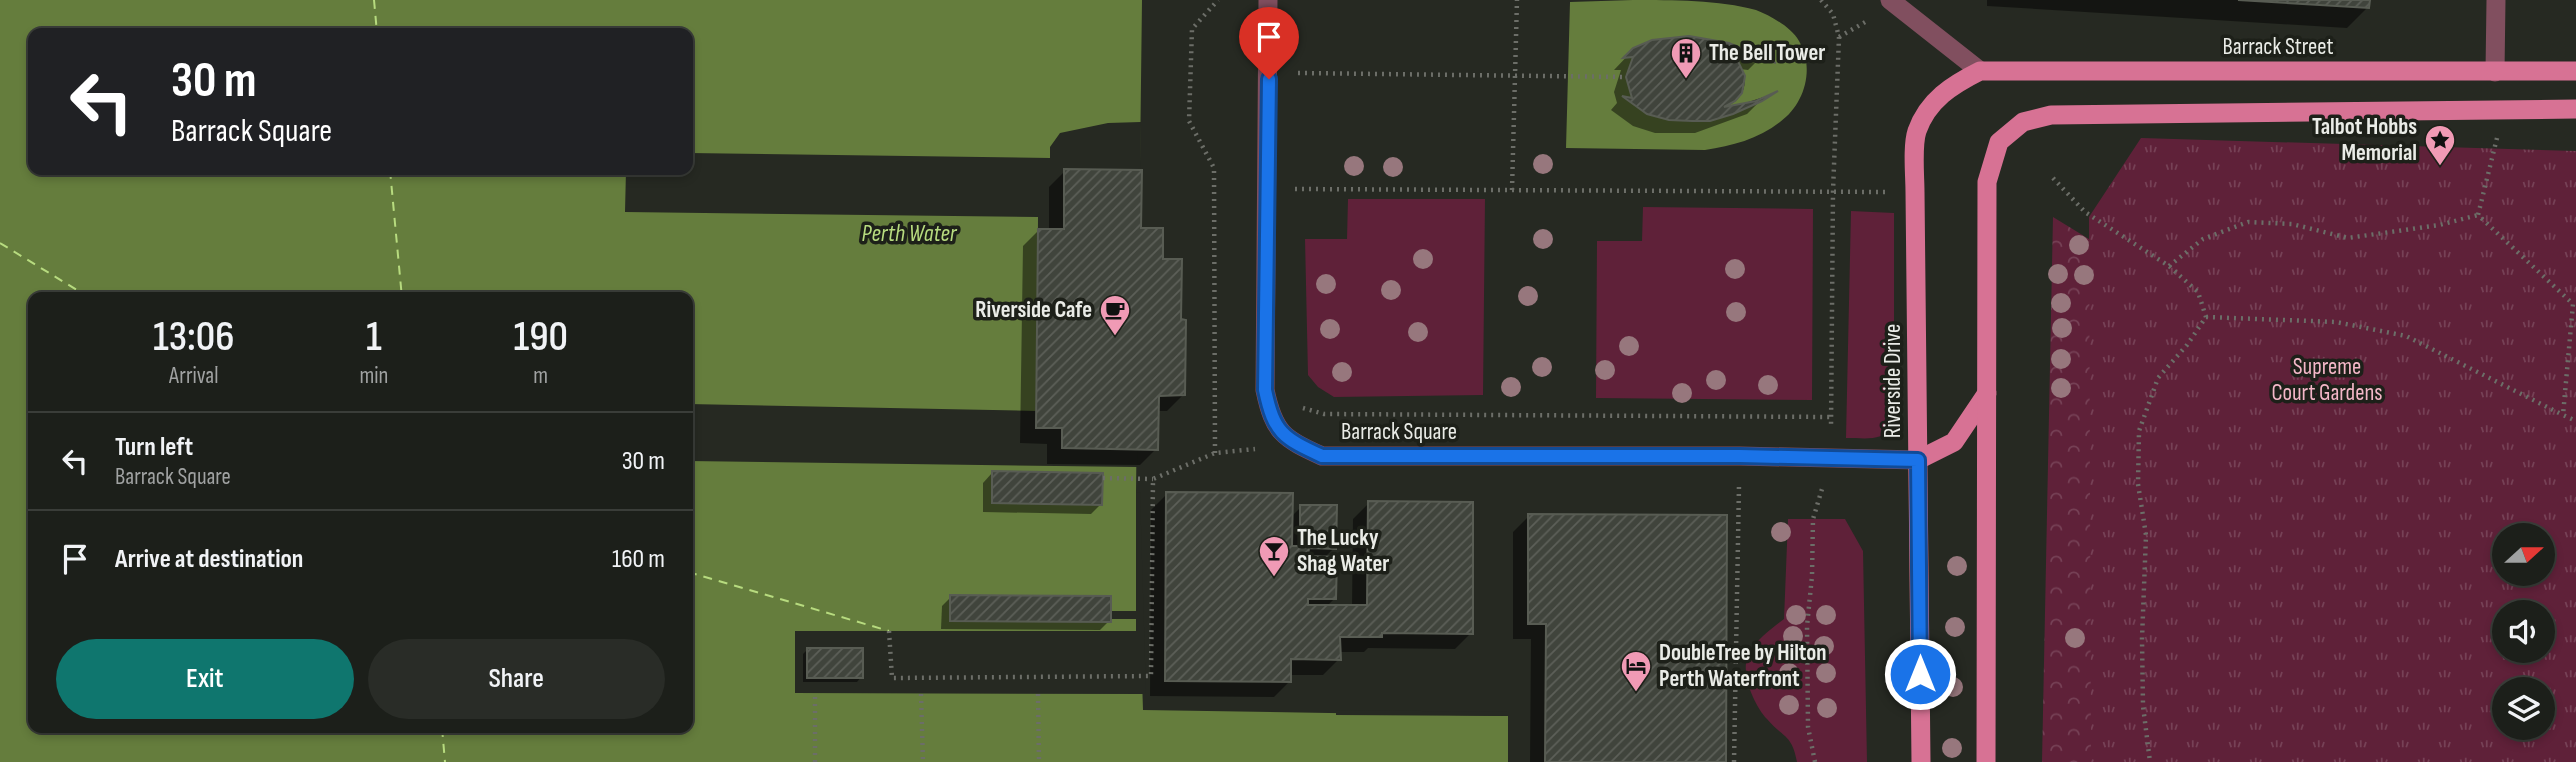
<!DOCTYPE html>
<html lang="en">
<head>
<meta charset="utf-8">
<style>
  :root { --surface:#1c1f1a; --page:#292c27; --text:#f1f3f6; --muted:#a0a2a2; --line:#3a3d39; --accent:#0f766e }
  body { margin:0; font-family:"Sofia Sans Condensed",sans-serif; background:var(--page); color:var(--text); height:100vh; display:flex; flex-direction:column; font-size:26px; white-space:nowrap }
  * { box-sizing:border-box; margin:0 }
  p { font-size:23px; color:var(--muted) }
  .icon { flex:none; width:38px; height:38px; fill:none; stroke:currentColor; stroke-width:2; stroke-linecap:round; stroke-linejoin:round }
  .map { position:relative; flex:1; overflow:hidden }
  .side { position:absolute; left:28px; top:292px; width:665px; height:441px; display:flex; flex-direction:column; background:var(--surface); border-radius:14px; box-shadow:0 4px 10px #0003,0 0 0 2px var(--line) }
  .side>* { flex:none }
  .guide { position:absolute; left:28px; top:28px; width:665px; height:147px; border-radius:14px; box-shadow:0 4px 10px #0003,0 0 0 2px var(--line); background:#202124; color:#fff; overflow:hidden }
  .needle { width:46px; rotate:69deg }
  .controls { position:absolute; left:2492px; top:523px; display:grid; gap:14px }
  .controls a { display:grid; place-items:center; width:63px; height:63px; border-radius:50%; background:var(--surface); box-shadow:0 4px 10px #0003,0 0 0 2px var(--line); font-size:35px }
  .pin { position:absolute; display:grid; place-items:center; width:60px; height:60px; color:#fff; margin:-72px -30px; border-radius:50% 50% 50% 0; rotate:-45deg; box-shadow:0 0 7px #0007 }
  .pin .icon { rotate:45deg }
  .me { position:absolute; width:77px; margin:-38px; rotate:0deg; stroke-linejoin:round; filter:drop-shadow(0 0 5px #0008) }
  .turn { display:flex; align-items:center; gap:24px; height:147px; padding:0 28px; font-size:32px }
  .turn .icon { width:91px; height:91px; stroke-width:2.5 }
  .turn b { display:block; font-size:49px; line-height:60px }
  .eta { display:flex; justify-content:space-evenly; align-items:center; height:119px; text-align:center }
  .eta b { font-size:42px; font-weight:600; line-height:49px }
  .action { display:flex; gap:14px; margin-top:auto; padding:14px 28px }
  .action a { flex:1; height:80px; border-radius:42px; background:var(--accent); color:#fff; font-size:28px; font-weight:600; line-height:80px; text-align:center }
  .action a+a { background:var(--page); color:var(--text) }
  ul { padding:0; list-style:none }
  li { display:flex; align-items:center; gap:21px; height:98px; padding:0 28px; border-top:2px solid var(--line) }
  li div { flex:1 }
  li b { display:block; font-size:26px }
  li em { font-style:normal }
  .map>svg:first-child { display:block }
  .grass { fill:#5f2139 }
  .forest { fill:url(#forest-crowns) }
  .park { fill:url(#park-tufts); fill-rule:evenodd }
  .water { fill:#657d3d; fill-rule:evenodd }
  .pier { fill:#262922 }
  .shadow { fill:#0007 }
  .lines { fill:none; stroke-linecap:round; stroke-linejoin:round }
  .ferry { stroke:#b7db7f; stroke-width:2; stroke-dasharray:9 7; stroke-linecap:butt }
  .building { fill:url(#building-hatch); stroke:#585c53; stroke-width:2 }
  .path { stroke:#6c6e68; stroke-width:4.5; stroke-dasharray:2 5; stroke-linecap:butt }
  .service { stroke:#814f5f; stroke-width:19 }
  .minor { stroke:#814f5f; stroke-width:19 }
  .primary { stroke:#d77294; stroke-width:19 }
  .tree { fill:#97777d }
  .route-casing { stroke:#114b97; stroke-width:18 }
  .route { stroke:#1a73e8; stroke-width:12 }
  .labels { text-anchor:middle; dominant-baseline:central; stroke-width:7; stroke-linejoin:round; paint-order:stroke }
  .street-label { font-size:23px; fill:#eaece7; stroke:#1d2019 }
  .poi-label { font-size:23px; font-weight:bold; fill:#eaece7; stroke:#1d2019; text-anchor:start }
  .park-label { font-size:23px; fill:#f4b7c8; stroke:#1d2019 }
  .water-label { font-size:24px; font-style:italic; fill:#b7db7f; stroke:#1d2019 }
</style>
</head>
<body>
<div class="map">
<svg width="2576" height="762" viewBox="0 0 2576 762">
  <defs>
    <pattern id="forest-crowns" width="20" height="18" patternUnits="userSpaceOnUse" patternTransform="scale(1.75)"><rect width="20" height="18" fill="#5f2139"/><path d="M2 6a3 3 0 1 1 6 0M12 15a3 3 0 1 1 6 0" fill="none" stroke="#764156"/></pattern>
    <pattern id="park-tufts" width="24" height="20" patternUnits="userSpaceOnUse" patternTransform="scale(1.75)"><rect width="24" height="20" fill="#5f2139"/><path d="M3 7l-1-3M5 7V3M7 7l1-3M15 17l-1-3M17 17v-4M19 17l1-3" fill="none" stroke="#764156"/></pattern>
    <pattern id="building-hatch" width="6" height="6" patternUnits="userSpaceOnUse" patternTransform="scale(1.75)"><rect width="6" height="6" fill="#40443c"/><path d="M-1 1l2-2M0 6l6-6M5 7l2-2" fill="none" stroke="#5c5f58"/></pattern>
  </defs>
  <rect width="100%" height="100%" fill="#262922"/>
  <g class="grass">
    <polygon points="1348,199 1485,199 1483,395 1334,397 1318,387 1308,375 1305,239 1347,239"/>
    <polygon points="1643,207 1813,209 1812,400 1596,398 1597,241 1642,241"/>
    <path d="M1851 211 1894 213V426C1881 442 1866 438 1846 438Z"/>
    <path d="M1788 519H1845L1863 551 1867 762H1797C1792 734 1783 738 1767 719 1754 705 1739 671 1749 653 1757 639 1772 628 1784 619Z"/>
  </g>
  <polygon class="forest" points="2053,217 2154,279 2139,762 2042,762"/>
  <path class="park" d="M2141 138 2576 151V762H2091L2089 217ZM2504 536H2543V574H2504ZM2504 612H2543V651H2504ZM2504 690H2543V728H2504Z"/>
  <g class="water">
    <path d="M0 0H1142L1136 492 1143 710 1508 716V762H0ZM33 33H688V170H33ZM33 298H688V728H33Z"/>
    <path d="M1633 0C1673 0 1719 0 1756 10 1771 16 1791 27 1799 41 1815 68 1805 104 1780 122 1758 139 1732 146 1705 150L1566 148 1570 2ZM1689 36 1729 43 1772 61 1721 52C1750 60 1754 98 1724 107L1742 104 1773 94C1729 123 1664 136 1624 96L1632 98 1626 77 1633 57H1624L1652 40Z"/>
  </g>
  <g class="pier">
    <polygon points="1141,122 1137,467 688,461 688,404 1037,411 1038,217 625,212 626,170 688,170 688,153 1050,158 1050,147 1060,133 1108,123"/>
    <polygon points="1140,492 1146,694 795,693 795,631 1136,631 1136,619 1111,619 1111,622 950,621 950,595 1111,596 1111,611 1136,611 1136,493"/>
    <polygon points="1336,710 1508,712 1508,716 1336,715"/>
  </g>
  <g class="shadow">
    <polygon points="1987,0 2368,0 2368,7 2347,28 1987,6"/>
    <polygon points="1689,38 1761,57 1748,70 1740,69 1741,92 1725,108 1760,101 1747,114 1695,133 1655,133 1633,126 1611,110 1617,103 1614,92 1621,70 1614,70 1634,49"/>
    <polygon points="1065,171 1139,229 1161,261 1179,321 1183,395 1167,411 1157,411 1156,449 1140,465 1047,464 1047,444 1020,443 1023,246 1039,230 1049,231 1049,187"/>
    <polygon points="992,473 1101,504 1091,514 983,512 983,483"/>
    <polygon points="1167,494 1291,517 1301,507 1334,548 1324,558 1335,598 1326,607 1352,607 1353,519 1369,503 1471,633 1455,649 1368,648 1364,652 1339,652 1339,659 1323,675 1290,675 1290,681 1274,697 1150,696 1151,510"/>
    <polygon points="1529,516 1723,762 1530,762 1531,639 1513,639 1513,532"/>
    <polygon points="951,597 1109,621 1100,630 941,629 942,606"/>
    <polygon points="808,649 861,677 857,682 803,682 803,654"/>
  </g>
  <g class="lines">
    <g class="ferry">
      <polyline points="374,0 377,33"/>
      <polyline points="390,170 402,298"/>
      <polyline points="0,243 90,298"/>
      <polyline points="688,572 889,631"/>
      <polyline points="442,728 445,762"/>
    </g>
  </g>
  <g class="building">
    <polygon points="2238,0 2370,0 2369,8"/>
    <polygon points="1689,36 1729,43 1776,63 1755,56 1721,52 1730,54 1738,61 1745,76 1742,93 1735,101 1724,107 1756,101 1778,91 1762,101 1733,114 1710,121 1692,121 1669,120 1647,114 1622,96 1632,98 1626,77 1633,57 1623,58 1633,48 1652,40"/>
    <polygon points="1064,169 1142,170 1141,228 1163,228 1163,259 1182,259 1181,319 1186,320 1185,395 1159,396 1158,450 1062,448 1062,428 1036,428 1038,229 1064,229"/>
    <polygon points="992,471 1103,473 1102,505 992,503"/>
    <polygon points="1166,492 1293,493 1292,546 1300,546 1300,505 1337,505 1336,549 1309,548 1308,556 1337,557 1336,599 1308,599 1308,605 1367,605 1368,501 1473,502 1473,634 1382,633 1382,637 1340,637 1341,660 1291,659 1291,682 1165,681"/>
    <polygon points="1528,514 1727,515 1726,762 1545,762 1546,624 1528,624"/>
    <polygon points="950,595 1111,596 1111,622 950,621"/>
    <rect x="807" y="648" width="56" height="30"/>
  </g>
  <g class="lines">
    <g class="path">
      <polyline points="1821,0 1833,14 1839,37 1833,191 1831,428"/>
      <polyline points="1839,37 1867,21"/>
      <polyline points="1298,73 1626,77"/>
      <polyline points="2497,138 2478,215 2573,304 2563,415 2576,421"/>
      <polyline points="2053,178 2085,212 2169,266 2198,292 2206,317 2187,345 2158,378 2139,431 2138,484 2146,535 2142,639 2143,706 2150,762"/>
      <polyline points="1295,189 1885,192"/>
      <polyline points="1512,190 1517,0"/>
      <polyline points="2169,266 2203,239 2248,222 2292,224 2348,238 2439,225 2478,215"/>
      <polyline points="2206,317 2336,322 2406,336 2563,415"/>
      <polyline points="1303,408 1324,414 1831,417"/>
      <polyline points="1215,453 1214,168 1189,121 1192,29 1218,0"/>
      <polyline points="1103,478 1153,479"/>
      <polyline points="889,631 892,678 1151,676 1153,479 1215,453 1255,449"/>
      <polyline points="921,694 923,762"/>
      <polyline points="1038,694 1039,762"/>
      <polyline points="815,762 815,694"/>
      <polyline points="1734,762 1739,485"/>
      <polyline points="1815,762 1808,727 1807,626 1812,576 1813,519 1822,489"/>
    </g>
    <g class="service">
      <path d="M1268 0 1265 390C1274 433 1283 438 1322 456H1740L1918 460"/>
      <polyline points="1890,0 1980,71"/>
    </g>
    <polyline class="minor" points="2495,72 2496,0"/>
    <g class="primary">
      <polyline points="1918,460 1954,442 1987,393"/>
      <path d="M1921 762 1915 192C1915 176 1912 146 1917 131 1928 100 1952 85 1980 71H2576"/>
      <polyline points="1986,762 1987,182 1999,142 2023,122 2051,115 2576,109"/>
    </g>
  </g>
  <g class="tree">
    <circle cx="1543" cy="164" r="10"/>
    <circle cx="1354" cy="166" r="10"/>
    <circle cx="1393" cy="167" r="10"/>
    <circle cx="1543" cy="239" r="10"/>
    <circle cx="2079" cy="245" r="10"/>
    <circle cx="1423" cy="259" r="10"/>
    <circle cx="1735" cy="269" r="10"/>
    <circle cx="2058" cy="274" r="10"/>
    <circle cx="2084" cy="275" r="10"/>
    <circle cx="1326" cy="284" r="10"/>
    <circle cx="1391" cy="290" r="10"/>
    <circle cx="1528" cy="296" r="10"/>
    <circle cx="2061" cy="303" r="10"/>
    <circle cx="1736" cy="312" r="10"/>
    <circle cx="2062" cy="328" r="10"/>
    <circle cx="1330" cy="329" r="10"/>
    <circle cx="1418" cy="332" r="10"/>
    <circle cx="1629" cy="346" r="10"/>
    <circle cx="2061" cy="359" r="10"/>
    <circle cx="1542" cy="367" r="10"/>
    <circle cx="1605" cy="370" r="10"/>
    <circle cx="1342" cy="372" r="10"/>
    <circle cx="1716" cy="380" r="10"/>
    <circle cx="1768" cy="385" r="10"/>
    <circle cx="1511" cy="387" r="10"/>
    <circle cx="2061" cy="388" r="10"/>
    <circle cx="1682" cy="393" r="10"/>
    <circle cx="1781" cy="532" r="10"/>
    <circle cx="1957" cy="566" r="10"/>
    <circle cx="1796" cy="615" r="10"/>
    <circle cx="1826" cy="615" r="10"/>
    <circle cx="1955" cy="627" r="10"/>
    <circle cx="1793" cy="636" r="10"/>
    <circle cx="2075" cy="638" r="10"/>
    <circle cx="1824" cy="646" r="10"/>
    <circle cx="1789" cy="673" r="10"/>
    <circle cx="1826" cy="673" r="10"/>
    <circle cx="1953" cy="687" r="10"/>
    <circle cx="1789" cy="705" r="10"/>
    <circle cx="1827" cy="708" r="10"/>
    <circle cx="1952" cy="748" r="10"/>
  </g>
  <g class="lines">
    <g class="route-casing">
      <path id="route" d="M1269 79 1265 390C1274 433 1283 438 1322 456H1740L1918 460 1920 674"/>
    </g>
    <use href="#route" class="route"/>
  </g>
  <defs>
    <g id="building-pin" transform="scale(1.575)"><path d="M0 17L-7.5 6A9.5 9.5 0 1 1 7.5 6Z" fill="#f09ab5" stroke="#1d2019"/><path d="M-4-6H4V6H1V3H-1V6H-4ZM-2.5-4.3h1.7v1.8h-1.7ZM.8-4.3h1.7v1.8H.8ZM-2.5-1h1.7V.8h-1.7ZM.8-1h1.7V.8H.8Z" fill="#111"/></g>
    <g id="sight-pin" transform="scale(1.575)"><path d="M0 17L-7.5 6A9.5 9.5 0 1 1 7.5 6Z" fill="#f09ab5" stroke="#1d2019"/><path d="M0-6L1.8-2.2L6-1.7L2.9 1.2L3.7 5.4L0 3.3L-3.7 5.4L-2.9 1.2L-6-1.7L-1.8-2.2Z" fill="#111"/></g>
    <g id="cafe-pin" transform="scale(1.575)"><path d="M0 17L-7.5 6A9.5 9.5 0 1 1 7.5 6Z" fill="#f09ab5" stroke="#1d2019"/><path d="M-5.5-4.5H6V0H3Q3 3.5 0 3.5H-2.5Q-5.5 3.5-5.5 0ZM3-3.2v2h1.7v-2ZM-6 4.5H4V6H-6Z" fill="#111"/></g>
    <g id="bar-pin" transform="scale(1.575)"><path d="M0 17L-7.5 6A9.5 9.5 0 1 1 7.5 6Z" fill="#f09ab5" stroke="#1d2019"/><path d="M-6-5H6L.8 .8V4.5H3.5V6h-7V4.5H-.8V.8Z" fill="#111"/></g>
    <g id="hotel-pin" transform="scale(1.575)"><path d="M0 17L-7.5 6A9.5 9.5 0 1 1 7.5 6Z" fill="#f09ab5" stroke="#1d2019"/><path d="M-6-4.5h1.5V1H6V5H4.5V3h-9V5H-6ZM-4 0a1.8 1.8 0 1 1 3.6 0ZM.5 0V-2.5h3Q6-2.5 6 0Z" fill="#111"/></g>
  </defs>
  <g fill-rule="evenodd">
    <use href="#building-pin" x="1686" y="53"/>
    <use href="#sight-pin" x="2440" y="140"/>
    <use href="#cafe-pin" x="1115" y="310"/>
    <use href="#bar-pin" x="1274" y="551"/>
    <use href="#hotel-pin" x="1636" y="666"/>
  </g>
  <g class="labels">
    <g class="street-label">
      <text x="2278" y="47">Barrack Street</text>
      <text transform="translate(1893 381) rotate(-90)">Riverside Drive</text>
      <text x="1399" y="432">Barrack Square</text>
    </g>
    <g class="poi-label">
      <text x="1709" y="53">The Bell Tower</text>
      <text x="2417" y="127" text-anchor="end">Talbot Hobbs<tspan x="2417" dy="26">Memorial</tspan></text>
      <text x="1092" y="310" text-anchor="end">Riverside Cafe</text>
      <text x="1297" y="538">The Lucky<tspan x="1297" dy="26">Shag Water</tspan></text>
      <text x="1659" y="653">DoubleTree by Hilton<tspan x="1659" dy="26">Perth Waterfront</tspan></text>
    </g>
    <g class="park-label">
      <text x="2327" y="367">Supreme<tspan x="2327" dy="26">Court Gardens</tspan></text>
    </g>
    <g class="water-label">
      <text x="909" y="233">Perth Water</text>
    </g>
  </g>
</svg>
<div class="controls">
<a><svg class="needle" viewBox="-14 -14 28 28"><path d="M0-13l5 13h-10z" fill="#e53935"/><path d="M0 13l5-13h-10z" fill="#a0a2a2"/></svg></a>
<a><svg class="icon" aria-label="sound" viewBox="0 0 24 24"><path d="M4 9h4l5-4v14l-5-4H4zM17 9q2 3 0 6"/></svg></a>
<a><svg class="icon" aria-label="layers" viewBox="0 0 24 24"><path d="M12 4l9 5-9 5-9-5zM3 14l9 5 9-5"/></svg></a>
</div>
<div class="pin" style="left:1269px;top:79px;background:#d93025"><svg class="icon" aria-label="arrive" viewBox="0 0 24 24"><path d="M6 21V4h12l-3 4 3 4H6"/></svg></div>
<svg class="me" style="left:1920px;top:674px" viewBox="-20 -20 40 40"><circle r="17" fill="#1a73e8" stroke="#fff" stroke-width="3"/><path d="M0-11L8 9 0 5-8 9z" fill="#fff"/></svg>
<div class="guide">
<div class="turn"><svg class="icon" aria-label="left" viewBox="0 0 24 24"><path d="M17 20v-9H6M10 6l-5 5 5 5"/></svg><div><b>30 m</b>Barrack Square</div></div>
</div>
<section class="side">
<div class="eta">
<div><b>13:06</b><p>Arrival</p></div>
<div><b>1</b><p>min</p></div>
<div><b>190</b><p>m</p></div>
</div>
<ul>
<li><svg class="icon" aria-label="left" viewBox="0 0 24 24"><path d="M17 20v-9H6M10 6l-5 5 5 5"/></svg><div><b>Turn left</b><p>Barrack Square</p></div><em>30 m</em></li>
<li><svg class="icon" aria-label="arrive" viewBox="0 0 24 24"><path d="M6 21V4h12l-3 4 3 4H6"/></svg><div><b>Arrive at destination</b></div><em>160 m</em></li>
</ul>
<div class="action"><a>Exit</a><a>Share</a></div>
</section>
</div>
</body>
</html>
